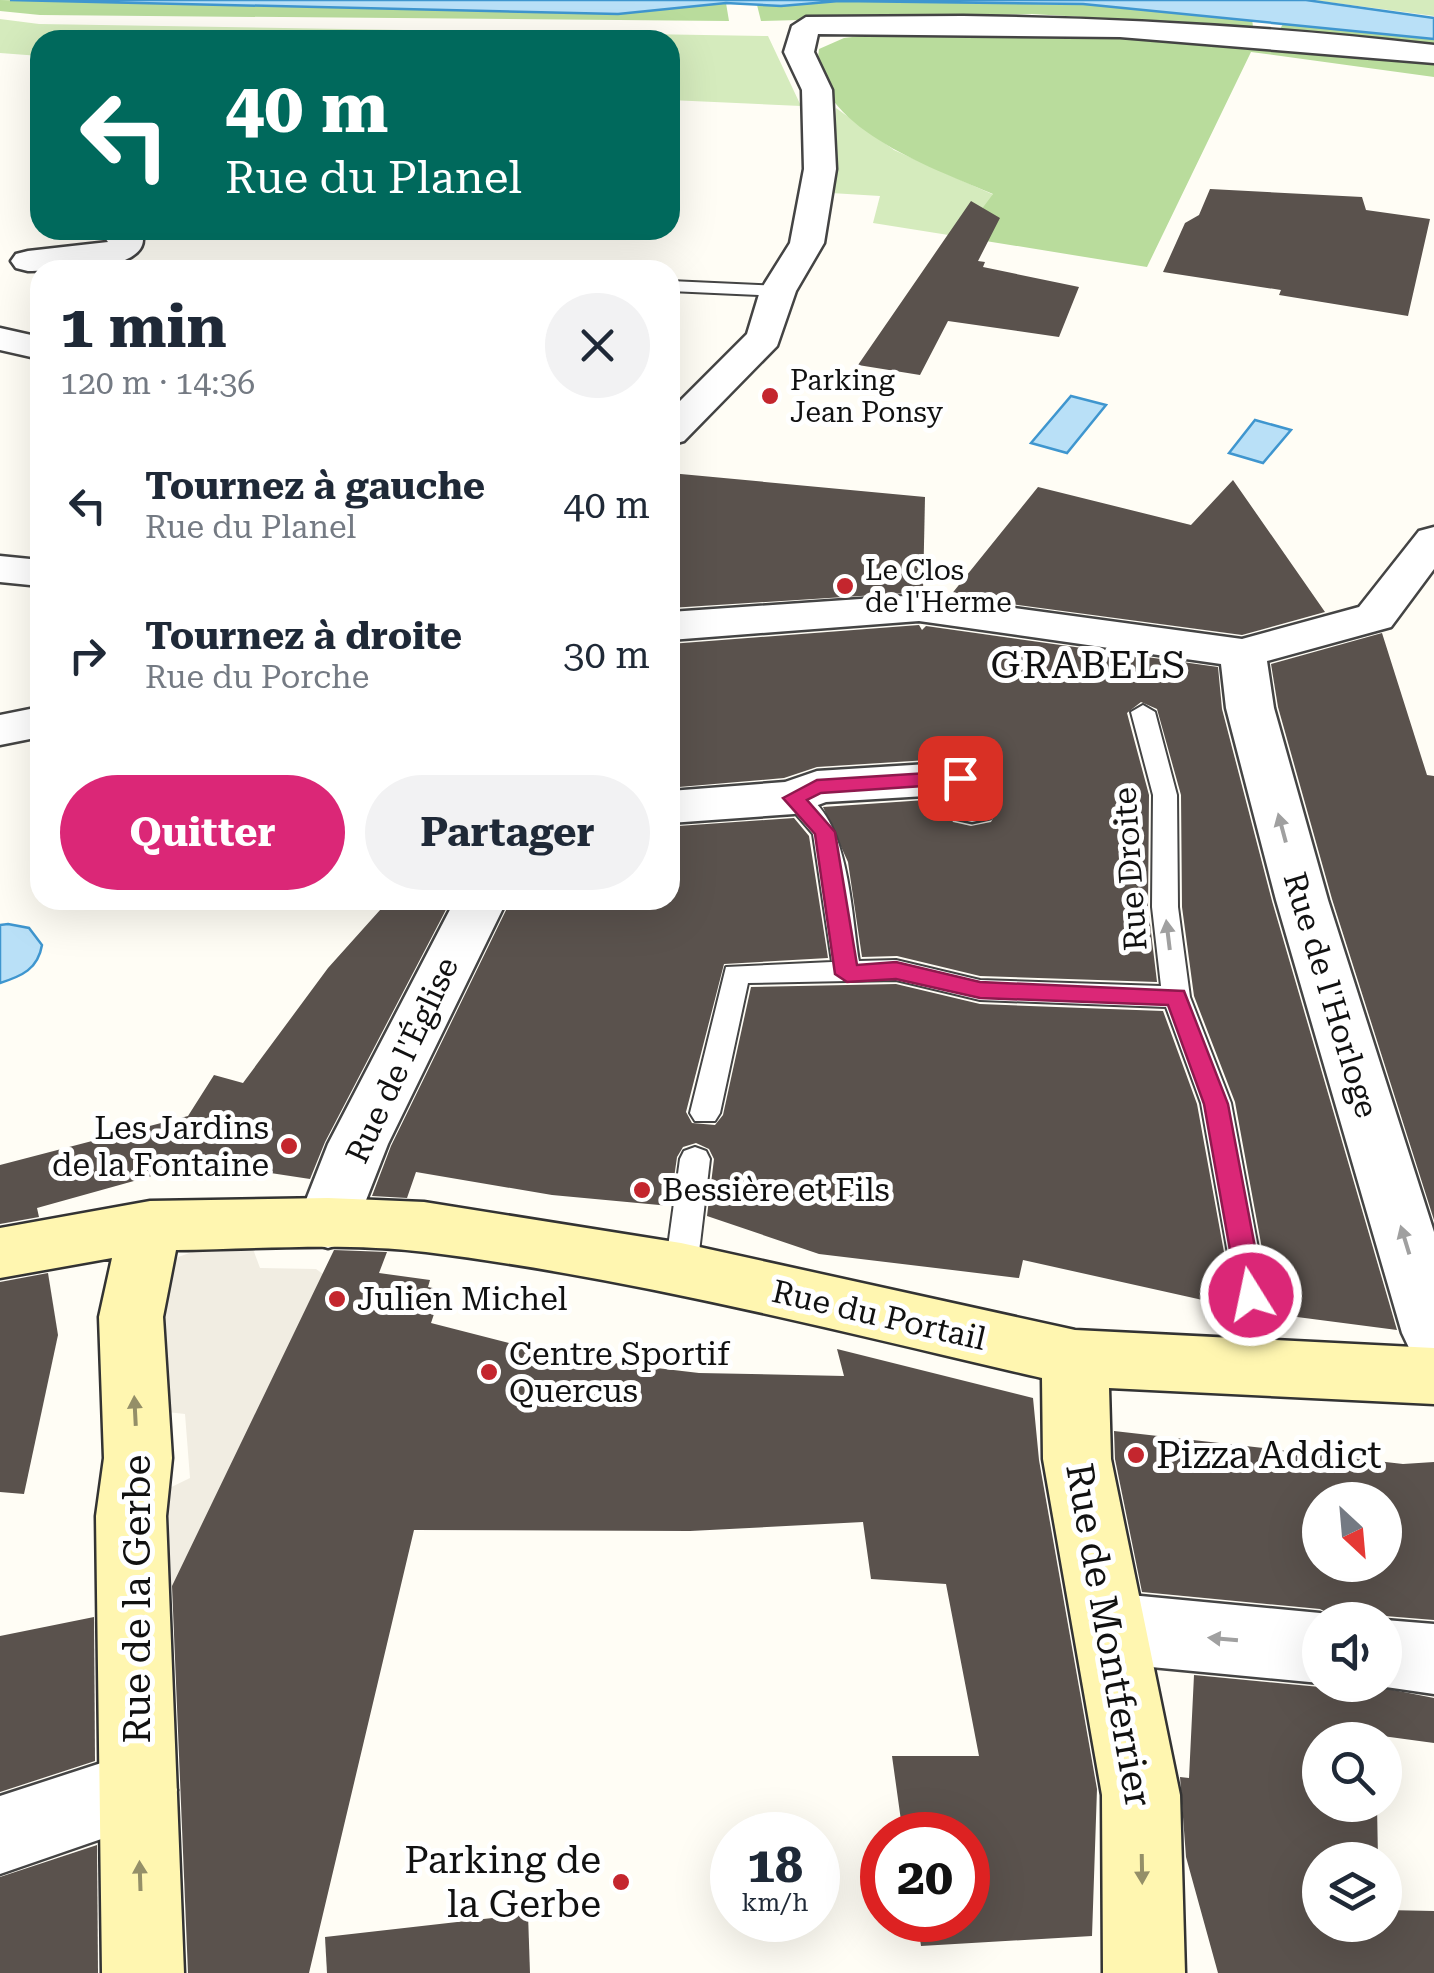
<!DOCTYPE html>
<html lang="fr">
<head>
<meta charset="utf-8">
<style>
  :root { --surface:#fff; --page:#f2f2f3; --text:#1f2937; --muted:#747a83; --accent:#db2777 }
  body { margin:0; font-family:"Roboto Serif",serif; background:var(--page); color:var(--text); height:100vh; display:flex; flex-direction:column; font-size:38px; white-space:nowrap }
  * { box-sizing:border-box; margin:0 }
  p { font-size:32px; color:var(--muted) }
  .icon { flex:none; width:55px; height:55px; fill:none; stroke:currentColor; stroke-width:2; stroke-linecap:round; stroke-linejoin:round }
  .map { position:relative; flex:1; overflow:hidden }
  .details { position:absolute; left:30px; top:260px; width:650px; height:650px; display:flex; flex-direction:column; background:var(--surface); border-radius:30px; box-shadow:0 10px 40px #0002 }
  .details>* { flex:none }
  .hud { position:absolute; left:30px; top:30px; width:650px; height:210px; border-radius:30px; box-shadow:0 10px 40px #0002; background:#00695c; color:#fff; overflow:hidden }
  .needle { width:65px; rotate:154deg }
  .controls { position:absolute; left:1302px; top:1482px; display:grid; gap:20px }
  .controls a { display:grid; place-items:center; width:100px; height:100px; border-radius:50%; background:var(--surface); box-shadow:0 10px 40px #0002; font-size:50px }
  .speed { position:absolute; left:710px; top:1812px; display:flex; gap:20px; font-size:50px; font-weight:700; text-align:center }
  .speed>* { display:grid; place-content:center; width:130px; height:130px; border-radius:50%; background:var(--surface); box-shadow:0 10px 40px #0002; line-height:1 }
  .speed small { font-size:25px; font-weight:400 }
  .speed .limit { border:15px solid #d22; background:#fff; color:#111 }
  .pin { position:absolute; display:grid; place-items:center; width:85px; height:85px; color:#fff; margin:-42px; border-radius:20px; box-shadow:0 5px 15px #0006 }
  .me { position:absolute; width:110px; margin:-55px; rotate:350deg; stroke-linejoin:round; filter:drop-shadow(0 0 8px #0008) }
  .turn { display:flex; align-items:center; gap:35px; height:210px; padding:0 30px; font-size:45px }
  .turn .icon { width:130px; height:130px; stroke-width:2.5 }
  .turn b { display:block; font-size:70px; line-height:85px }
  .round { display:grid; place-items:center; flex:none; width:105px; height:105px; border-radius:52px; background:var(--page) }
  .overview { display:flex; align-items:center; justify-content:space-between; height:170px; padding:0 30px }
  h1 { font-size:60px; font-weight:700; line-height:75px }
  .primary-button { display:flex; gap:20px; margin-top:auto; padding:20px 30px }
  .primary-button a { flex:1; height:115px; border-radius:60px; background:var(--accent); color:#fff; font-size:40px; font-weight:700; line-height:115px; text-align:center }
  .primary-button a+a { background:var(--page); color:var(--text) }
  ul { padding:0; list-style:none }
  li { display:flex; align-items:center; gap:30px; height:150px; padding:0 30px }
  li div { flex:1 }
  li b { display:block; font-size:38px }
  li em { font-style:normal }
  .map>svg:first-child { display:block }
  .green { fill:#d5ebbd }
  .forest { fill:#b9dc9c }
  .plaza { fill:#f1ede2 }
  .water { fill:#b9e0f7; stroke:#3f96cf; stroke-width:2.5 }
  .building { fill:#5a524d; fill-rule:evenodd }
  .lines { fill:none; stroke-linecap:round; stroke-linejoin:round }
  .lane-casing { stroke:#444; stroke-width:4 }
  .street-casing { stroke:#444; stroke-width:5 }
  .secondary-casing { stroke:#333; stroke-width:5 }
  .lane { fill:#fff; fill-rule:evenodd }
  .street { fill:#fff; fill-rule:evenodd }
  .secondary { fill:#fff6b0; fill-rule:evenodd }
  .oneway { fill:#a0a0a0 }
  .oneway2 { fill:#948f68 }
  .route { fill:#db2777; stroke:#8e194d; stroke-width:2.5 }
  .poi-dot { fill:#c4262e; stroke:#fff; stroke-width:4 }
  .labels { text-anchor:middle; dominant-baseline:central; stroke-width:10; stroke-linejoin:round; paint-order:stroke }
  .far-poi-label { font-size:28px; fill:#111; stroke:#fff; text-anchor:start }
  .street-label { font-size:32px; fill:#111; stroke:#fff }
  .poi-label { font-size:32px; fill:#111; stroke:#fff; text-anchor:start }
  .quarter-label { font-size:38px; letter-spacing:2.5px; fill:#111; stroke:#fff }
  .near-poi-label { font-size:38px; fill:#111; stroke:#fff; text-anchor:start }
  .near-street-label { font-size:38px; fill:#111; stroke:#fff }
</style>
</head>
<body>
<div class="map">
<svg width="1434" height="1973" viewBox="0 0 1434 1973">
  <rect width="100%" height="100%" fill="#fffdf5"/>
  <g class="green">
    <polygon points="1312,0 1434,0 1434,16"/>
    <polygon points="0,19 39,24 768,36 801,106 670,100 670,40 40,40 40,56 0,53"/>
    <polygon points="836,108 894,150 994,195 961,237 873,223 880,196 831,193"/>
  </g>
  <g class="forest">
    <polygon points="0,0 618,14 726,3 729,21 40,15 0,11"/>
    <polygon points="839,1 1092,5 1252,18 1253,27 1032,14 761,21 757,5"/>
    <polygon points="1285,21 1434,39 1434,50 1278,32"/>
    <path d="M934 27 1254 41 1434 60V77L1251 52 1147 267 961 237 993 194C938 170 807 126 819 49L844 38Z"/>
  </g>
  <polygon class="plaza" points="204,1248 253,1249 260,1268 316,1269 323,1274 169,1594 155,1495 190,1478 185,1414 149,1410 167,1274 178,1257"/>
  <g class="water">
    <polygon points="10,0 1306,0 1434,18 1434,39 1083,4 839,1 781,6 726,3 618,14"/>
    <polygon points="1071,396 1106,405 1067,453 1031,443"/>
    <polygon points="1255,420 1291,430 1263,463 1229,453"/>
    <path d="M8 924 29 928 42 945C38 969 22 976 0 983V925Z"/>
  </g>
  <g class="building">
    <polygon points="1210,189 1362,197 1366,210 1430,219 1408,316 1279,295 1281,290 1163,272 1185,223 1199,215"/>
    <polygon points="971,201 1000,218 978,261 985,262 983,267 1079,287 1059,337 948,321 920,375 858,365"/>
    <polygon points="670,473 925,497 923,592 670,608"/>
    <polygon points="1233,480 1325,612 1242,635 950,596 1038,487 1191,525"/>
    <polygon points="919,625 922,630 926,626 1218,667 1222,709 1272,901 1397,1330 1274,1314 1235,1102 1194,996 1182,907 1181,795 1157,709 1141,702 1127,713 1149,795 1148,907 1157,982 980,976 897,956 862,957 848,862 823,807 940,799 953,822 971,826 991,822 1000,804 978,763 960,758 817,767 784,778 679,787 680,712 670,711 670,644"/>
    <polygon points="1382,633 1427,775 1434,776 1434,1220 1332,899 1278,707 1271,664"/>
    <polygon points="794,818 809,836 828,958 724,964 686,1112 692,1123 715,1125 723,1115 751,987 896,984 980,1004 1163,1011 1197,1104 1234,1307 1023,1260 1019,1278 819,1254 707,1216 714,1159 709,1149 696,1143 683,1147 677,1157 670,1206 552,1195 416,1172 407,1198 372,1196 391,1146 511,900 670,900 670,831 678,832 678,826"/>
    <polygon points="389,900 451,900 325,1142 310,1179 210,1164 205,1175 157,1167 159,1174 37,1208 39,1217 0,1224 0,1165 188,1116 214,1075 243,1083 328,968"/>
    <polygon points="334,1250 387,1252 379,1273 430,1280 428,1287 442,1290 431,1323 563,1357 699,1373 844,1376 837,1349 1033,1398 1039,1460 1097,1789 1092,1936 921,1946 917,1920 968,1920 968,1835 903,1835 892,1756 979,1756 946,1584 871,1579 863,1522 690,1531 414,1530 309,1973 188,1973 172,1586"/>
    <polygon points="48,1273 58,1335 24,1494 0,1492 0,1282"/>
    <path d="M1114 1431 1403 1464 1434 1462V1620L1385 1616 1342 1620 1320 1609 1142 1592 1115 1459ZM1320 1500H1385V1565H1320Z"/>
    <polygon points="94,1617 95,1761 0,1792 0,1636"/>
    <polygon points="1194,1675 1320,1687 1368,1685 1434,1698 1434,1743 1375,1735 1376,1740 1320,1740 1320,1805 1377,1805 1378,1860 1320,1860 1320,1925 1385,1925 1385,1910 1434,1911 1434,1973 1218,1973 1186,1857 1180,1777 1189,1778"/>
    <polygon points="97,1845 98,1973 0,1973 0,1877"/>
    <polygon points="528,1914 530,1973 327,1973 325,1937"/>
  </g>
  <g class="lines">
    <g class="lane-casing">
      <g id="lane">
        <polygon points="670,281 778,286 787,291 778,296 670,291"/>
        <path d="M1143 705 1155 712 1177 795 1178 907 1190 997 1231 1103 1281 1371 1277 1381 1265 1385 1253 1381 1249 1371 1201 1103 1166 1007 980 1000 896 980 748 983 720 1113 715 1121H695L690 1113 726 967 832 962 813 834 782 798 794 790C849 805 851 914 859 961L896 960 980 980 1161 986 1152 907 1153 795 1131 712Z"/>
        <polygon points="695,1147 706,1151 710,1159 697,1269 692,1278 681,1282 670,1278 665,1269 680,1159 684,1151"/>
      </g>
    </g>
    <g class="street-casing">
      <g id="street">
        <path d="M963 16C1121 18 1277 27 1434 45V63L1120 37 818 34 814 52 832 90 836 169 824 243 796 291 777 346 684 441 670 445V411L747 334 760 291 790 243 804 169 802 90 784 52 792 26 806 17Z"/>
        <path d="M99 230H141C159 274 52 270 28 271L16 268 11 261 16 254 28 251 108 242Z"/>
        <polygon points="0,328 40,337 40,359 0,350"/>
        <polygon points="1434,527 1434,569 1391,627 1267,661 1274,708 1328,900 1434,1232 1434,1360 1411,1352 1402,1333 1276,900 1226,708 1221,664 919,621 670,640 670,612 919,595 1242,639 1359,607 1419,531"/>
        <polygon points="0,556 40,560 40,586 0,582"/>
        <polygon points="40,707 40,737 0,745 0,715"/>
        <polygon points="960,762 977,767 997,806 990,818 972,822 954,818 942,795 826,802 794,814 670,823 670,791 785,782 817,771"/>
        <polygon points="455,900 507,900 388,1144 350,1241 328,1248 306,1241 297,1223 328,1144"/>
        <polygon points="1109,1593 1320,1613 1338,1620 1320,1620 1320,1683 1109,1663 1083,1652 1073,1628 1083,1604"/>
        <polygon points="1384,1620 1385,1620 1434,1624 1434,1694 1372,1685 1385,1685"/>
        <polygon points="138,1751 165,1763 177,1790 165,1817 0,1874 0,1796"/>
      </g>
    </g>
    <g class="secondary-casing">
      <path id="secondary" d="M328 1198 424 1202 681 1243 1075 1330 1434 1348V1404L1109 1388 1111 1459 1180 1795 1185 1973H1103L1102 1795 1043 1459 1042 1378C839 1331 634 1278 426 1252 344 1242 259 1249 176 1250L163 1317 172 1458 166 1516 184 1973H102L96 1516 104 1458 99 1317 112 1258 0 1278V1228L150 1201Z"/>
    </g>
    <use href="#lane" class="lane"/>
    <use href="#street" class="street"/>
    <use href="#secondary" class="secondary"/>
  </g>
  <defs><path id="oneway-solid" d="M-6-.8H1V-3.2L6.5 0L1 3.2V.8H-6Z" transform="scale(2.5)"/></defs>
  <g class="oneway">
    <use href="#oneway-solid" transform="translate(1282 828) rotate(-105)"/>
    <use href="#oneway-solid" transform="translate(1168 935) rotate(-97)"/>
    <use href="#oneway-solid" transform="translate(1405 1240) rotate(-107)"/>
    <use href="#oneway-solid" transform="translate(1223 1639) rotate(-175)"/>
  </g>
  <g class="oneway2">
    <use href="#oneway-solid" transform="translate(135 1411) rotate(-93)"/>
    <use href="#oneway-solid" transform="translate(1142 1869) rotate(89)"/>
    <use href="#oneway-solid" transform="translate(140 1876) rotate(-92)"/>
  </g>
  <polygon class="route" points="960,771 970,778 967,783 821,793 807,800 835,832 857,965 896,962 980,982 1184,991 1228,1104 1264,1295 1260,1303 1241,1303 1238,1295 1204,1104 1168,1005 980,998 896,979 847,982 835,974 815,834 783,798 817,780"/>
  <g class="poi-dot">
    <circle cx="770" cy="396" r="10"/>
    <circle cx="845" cy="586" r="10"/>
    <circle cx="289" cy="1146" r="10"/>
    <circle cx="642" cy="1190" r="10"/>
    <circle cx="337" cy="1299" r="10"/>
    <circle cx="489" cy="1372" r="10"/>
    <circle cx="1136" cy="1455" r="10"/>
    <circle cx="621" cy="1882" r="10"/>
  </g>
  <g class="labels">
    <g class="far-poi-label">
      <text x="790" y="380">Parking<tspan x="790" dy="32">Jean Ponsy</tspan></text>
      <text x="865" y="570">Le Clos<tspan x="865" dy="32">de l'Herme</tspan></text>
    </g>
    <g class="street-label">
      <text transform="translate(1130 869) rotate(-94)">Rue Droite</text>
      <text transform="translate(1331 995) rotate(73)">Rue de l'Horloge</text>
      <text transform="translate(402 1060) rotate(-65)">Rue de l'Église</text>
      <text transform="translate(879 1315) rotate(13)">Rue du Portail</text>
    </g>
    <g class="poi-label">
      <text x="269" y="1128" text-anchor="end">Les Jardins<tspan x="269" dy="37">de la Fontaine</tspan></text>
      <text x="662" y="1190">Bessière et Fils</text>
      <text x="357" y="1299">Julien Michel</text>
      <text x="509" y="1354">Centre Sportif<tspan x="509" dy="37">Quercus</tspan></text>
    </g>
    <g class="quarter-label">
      <text x="1089" y="665">GRABELS</text>
    </g>
    <g class="near-poi-label">
      <text x="1156" y="1455">Pizza Addict</text>
      <text x="601" y="1860" text-anchor="end">Parking de<tspan x="601" dy="44">la Gerbe</tspan></text>
    </g>
    <g class="near-street-label">
      <text transform="translate(137 1599) rotate(-90)">Rue de la Gerbe</text>
      <text transform="translate(1109 1635) rotate(80)">Rue de Montferrier</text>
    </g>
  </g>
</svg>
<div class="controls">
<a><svg class="needle" viewBox="-14 -14 28 28"><path d="M0-13l5 13h-10z" fill="#e53935"/><path d="M0 13l5-13h-10z" fill="#747a83"/></svg></a>
<a><svg class="icon" aria-label="sound" viewBox="0 0 24 24"><path d="M4 9h4l5-4v14l-5-4H4zM17 9q2 3 0 6"/></svg></a>
<a><svg class="icon" aria-label="search" viewBox="0 0 24 24"><circle cx="10" cy="10" r="6"/><path d="M15 15l6 6"/></svg></a>
<a><svg class="icon" aria-label="layers" viewBox="0 0 24 24"><path d="M12 4l9 5-9 5-9-5zM3 14l9 5 9-5"/></svg></a>
</div>
<div class="speed"><div>18<small>km/h</small></div><div class="limit">20</div></div>
<div class="pin" style="left:960px;top:778px;background:#d93025"><svg class="icon" aria-label="arrive" viewBox="0 0 24 24"><path d="M6 21V4h12l-3 4 3 4H6"/></svg></div>
<svg class="me" style="left:1251px;top:1295px" viewBox="-20 -20 40 40"><circle r="17" fill="#db2777" stroke="#fff" stroke-width="3"/><path d="M0-11L8 9 0 5-8 9z" fill="#fff"/></svg>
<div class="hud">
<div class="turn"><svg class="icon" aria-label="left" viewBox="0 0 24 24"><path d="M17 20v-9H6M10 6l-5 5 5 5"/></svg><div><b>40 m</b>Rue du Planel</div></div>
</div>
<section class="details">
<div class="overview"><div><h1>1 min</h1><p>120 m · 14:36</p></div><a class="round"><svg class="icon" aria-label="close" viewBox="0 0 24 24"><path d="M6 6l12 12M18 6L6 18"/></svg></a></div>
<ul>
<li><svg class="icon" aria-label="left" viewBox="0 0 24 24"><path d="M17 20v-9H6M10 6l-5 5 5 5"/></svg><div><b>Tournez à gauche</b><p>Rue du Planel</p></div><em>40 m</em></li>
<li><svg class="icon" aria-label="right" viewBox="0 0 24 24"><path d="M7 20v-9h11M14 6l5 5-5 5"/></svg><div><b>Tournez à droite</b><p>Rue du Porche</p></div><em>30 m</em></li>
</ul>
<div class="primary-button"><a>Quitter</a><a>Partager</a></div>
</section>
</div>
</body>
</html>
